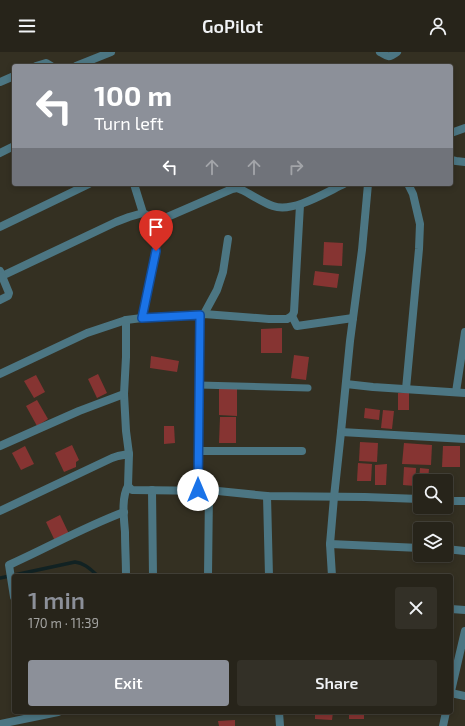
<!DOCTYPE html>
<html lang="en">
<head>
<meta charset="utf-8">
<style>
  :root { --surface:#27241a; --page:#333027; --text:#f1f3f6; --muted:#a4a4a2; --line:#434139; --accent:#8c9099 }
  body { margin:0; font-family:"Exo 2",sans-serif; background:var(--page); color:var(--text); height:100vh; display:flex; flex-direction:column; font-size:15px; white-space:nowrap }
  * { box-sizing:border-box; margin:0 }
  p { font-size:13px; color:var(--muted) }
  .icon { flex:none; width:22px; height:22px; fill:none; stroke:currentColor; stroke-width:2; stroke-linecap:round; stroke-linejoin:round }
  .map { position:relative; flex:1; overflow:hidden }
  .panel { position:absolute; left:12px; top:522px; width:441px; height:140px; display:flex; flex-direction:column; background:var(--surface); border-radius:4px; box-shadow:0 2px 6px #0003,0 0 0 1px var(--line) }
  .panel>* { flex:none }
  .banner { position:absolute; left:12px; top:12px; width:441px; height:122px; border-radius:4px; box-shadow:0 2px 6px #0003,0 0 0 1px var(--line); background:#8c9099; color:#fff; overflow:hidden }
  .tools { position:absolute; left:413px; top:422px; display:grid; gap:8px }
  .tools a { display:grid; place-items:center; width:40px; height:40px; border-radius:4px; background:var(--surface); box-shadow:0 2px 6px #0003,0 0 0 1px var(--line); font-size:20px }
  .pin { position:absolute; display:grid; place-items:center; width:34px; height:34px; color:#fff; margin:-41px -17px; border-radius:50% 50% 50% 0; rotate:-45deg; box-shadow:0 0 4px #0007 }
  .pin .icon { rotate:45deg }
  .me { position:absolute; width:44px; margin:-22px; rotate:0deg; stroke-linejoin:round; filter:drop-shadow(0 0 3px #0008) }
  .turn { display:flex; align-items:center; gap:14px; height:84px; padding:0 16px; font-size:18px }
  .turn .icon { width:52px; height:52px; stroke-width:2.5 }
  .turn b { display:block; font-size:28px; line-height:34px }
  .lanes { display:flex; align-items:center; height:38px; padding:0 16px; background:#0003; justify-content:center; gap:20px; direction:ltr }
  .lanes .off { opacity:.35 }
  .round { display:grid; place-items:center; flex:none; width:42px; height:42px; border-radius:4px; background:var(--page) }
  .headline { display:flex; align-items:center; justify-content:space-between; height:68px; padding:0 16px }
  h1 { font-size:24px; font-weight:600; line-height:30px; color:var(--accent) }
  .primary-button { display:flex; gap:8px; margin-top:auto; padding:8px 16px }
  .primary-button a { flex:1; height:46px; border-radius:4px; background:var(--accent); color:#fff; font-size:16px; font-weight:600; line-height:46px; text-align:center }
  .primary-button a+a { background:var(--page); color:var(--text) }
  header { display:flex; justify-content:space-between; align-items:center; height:52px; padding:0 16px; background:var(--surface); font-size:18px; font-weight:600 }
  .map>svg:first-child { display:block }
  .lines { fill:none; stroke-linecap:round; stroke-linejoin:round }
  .stream { stroke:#112223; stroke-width:3.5 }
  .building { fill:#863432 }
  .lane { stroke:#4c7683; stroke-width:7 }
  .street { stroke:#4c7683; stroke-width:8 }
  .route-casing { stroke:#114b97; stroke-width:10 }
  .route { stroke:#1a73e8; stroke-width:7 }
</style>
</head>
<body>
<header><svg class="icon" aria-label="menu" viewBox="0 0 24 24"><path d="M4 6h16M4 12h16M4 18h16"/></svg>GoPilot<svg class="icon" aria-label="person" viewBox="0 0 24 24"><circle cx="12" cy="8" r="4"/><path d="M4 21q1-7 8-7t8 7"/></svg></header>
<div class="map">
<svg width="465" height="674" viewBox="0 0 465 674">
  <rect width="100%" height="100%" fill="#343022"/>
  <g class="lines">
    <path class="stream" d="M0 526 75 510C85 511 91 518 98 524"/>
  </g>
  <g class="building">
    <polygon points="324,190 343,191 342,214 323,213"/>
    <polygon points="315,219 339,222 337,236 313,233"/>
    <polygon points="282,276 282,301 261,301 261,277"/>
    <polygon points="294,303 309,305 306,328 291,326"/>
    <polygon points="151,304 179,309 177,320 150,316"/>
    <polygon points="98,322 107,341 97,346 88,327"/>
    <polygon points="36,323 45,340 34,346 24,329"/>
    <polygon points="219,337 237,337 237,364 219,363"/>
    <rect x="398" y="341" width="11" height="17"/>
    <polygon points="37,348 48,367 37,374 26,354"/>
    <polygon points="365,356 380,358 379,368 364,366"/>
    <polygon points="383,358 394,359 392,377 381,376"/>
    <polygon points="220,365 236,365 236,391 219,391"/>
    <polygon points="164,374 174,374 175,391 164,392"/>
    <polygon points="360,390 378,391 377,410 359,409"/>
    <polygon points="404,391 432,393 431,413 402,412"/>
    <polygon points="72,393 79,408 76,410 76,415 64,420 55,401"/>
    <polygon points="25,394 34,412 21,418 12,401"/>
    <polygon points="443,394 460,394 460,415 442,415"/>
    <polygon points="358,411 372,412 371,429 357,429"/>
    <polygon points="387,412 386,433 375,433 375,413"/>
    <polygon points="404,415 416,416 415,434 403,433"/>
    <polygon points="420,416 429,417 428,429 419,429"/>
    <polygon points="60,463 69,482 55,489 46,470"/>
    <polygon points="315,660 333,660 332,668 315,667"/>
    <rect x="349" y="660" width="15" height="7"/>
    <polygon points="235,668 235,674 219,674 218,669"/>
  </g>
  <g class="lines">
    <polyline class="lane" points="199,333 308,336"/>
    <g class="street">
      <path d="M380 0C388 5 389 6 397 0"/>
      <polyline points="36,14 46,11 51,14"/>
      <polyline points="76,14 111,0"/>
      <polyline points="0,30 14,24"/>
      <polyline points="451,81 465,76"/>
      <polyline points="0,101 14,94"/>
      <polyline points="451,108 456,109 465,110"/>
      <polyline points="134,132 143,161 158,169 156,199 142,266"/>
      <path d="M158 169 232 137 237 136 242 138C252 143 262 150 273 154 293 161 325 141 344 132"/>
      <polyline points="0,175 89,132"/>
      <polyline points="0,219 2,224 116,170 129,165 143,161"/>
      <polyline points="0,248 8,244 9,241 2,224"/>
      <polyline points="204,262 217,238 223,220 228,187"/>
      <polyline points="292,264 297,274 353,266"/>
      <polyline points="126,268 126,305 124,342 126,379 129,402"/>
      <polyline points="0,322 87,281 126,268 142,266 204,262 269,267 287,267 292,264 294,260 300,153"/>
      <polyline points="346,332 373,335 465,341"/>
      <polyline points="406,337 419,197 420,172 413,142 408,132"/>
      <polyline points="456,340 465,280"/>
      <polyline points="341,380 465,387"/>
      <polyline points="0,394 36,378 79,359 124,342"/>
      <polyline points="199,399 302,399"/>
      <polyline points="152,438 153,524"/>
      <polyline points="198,438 200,263"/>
      <polyline points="267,444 269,524"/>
      <polyline points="446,449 465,449"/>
      <polyline points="0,459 112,406 118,404 129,402 128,434 132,438 218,439 267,444 365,445 420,447"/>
      <polyline points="330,492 420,496"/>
      <polyline points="446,497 465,499"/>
      <path d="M126 524C126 509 125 495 125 480 124 467 121 446 128 434"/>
      <polyline points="208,524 209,439"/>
      <polyline points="332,524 330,492 334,445 341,380 350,289 362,198 368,132"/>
      <path d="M14 545 9 513C47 496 84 475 124 460"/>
      <polyline points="451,557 465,558"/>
      <polyline points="451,639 465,579"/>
      <polyline points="451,641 465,644"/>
      <polyline points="279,660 280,674"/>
      <polyline points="0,672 58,660"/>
      <polyline points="443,674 446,660"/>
    </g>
  </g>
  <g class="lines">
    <g class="route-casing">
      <polyline id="route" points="156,199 142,266 200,263 198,438"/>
    </g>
    <use href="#route" class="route"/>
  </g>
</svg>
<div class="tools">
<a><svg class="icon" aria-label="search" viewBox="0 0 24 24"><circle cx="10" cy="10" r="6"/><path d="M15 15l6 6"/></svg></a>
<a><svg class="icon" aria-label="layers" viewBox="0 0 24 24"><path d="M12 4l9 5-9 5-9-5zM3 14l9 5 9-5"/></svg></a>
</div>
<div class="pin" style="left:156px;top:199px;background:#d93025"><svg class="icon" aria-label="arrive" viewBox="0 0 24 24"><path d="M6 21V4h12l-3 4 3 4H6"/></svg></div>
<svg class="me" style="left:198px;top:438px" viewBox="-20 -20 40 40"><circle r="19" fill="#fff"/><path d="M0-13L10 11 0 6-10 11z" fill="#1a73e8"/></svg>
<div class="banner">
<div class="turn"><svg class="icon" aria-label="left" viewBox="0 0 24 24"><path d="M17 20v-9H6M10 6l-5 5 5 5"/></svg><div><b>100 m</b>Turn left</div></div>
<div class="lanes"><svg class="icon" aria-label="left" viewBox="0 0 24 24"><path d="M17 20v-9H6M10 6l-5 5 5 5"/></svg><svg class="icon off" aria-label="ahead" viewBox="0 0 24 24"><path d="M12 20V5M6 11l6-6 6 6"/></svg><svg class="icon off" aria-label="ahead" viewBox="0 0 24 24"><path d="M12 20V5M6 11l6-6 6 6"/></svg><svg class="icon off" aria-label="right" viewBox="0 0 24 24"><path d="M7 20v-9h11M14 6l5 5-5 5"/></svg></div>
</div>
<section class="panel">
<div class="headline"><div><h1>1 min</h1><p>170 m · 11:39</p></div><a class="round"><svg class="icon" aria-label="close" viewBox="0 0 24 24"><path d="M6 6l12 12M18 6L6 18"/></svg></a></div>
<div class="primary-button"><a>Exit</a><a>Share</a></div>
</section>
</div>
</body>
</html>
